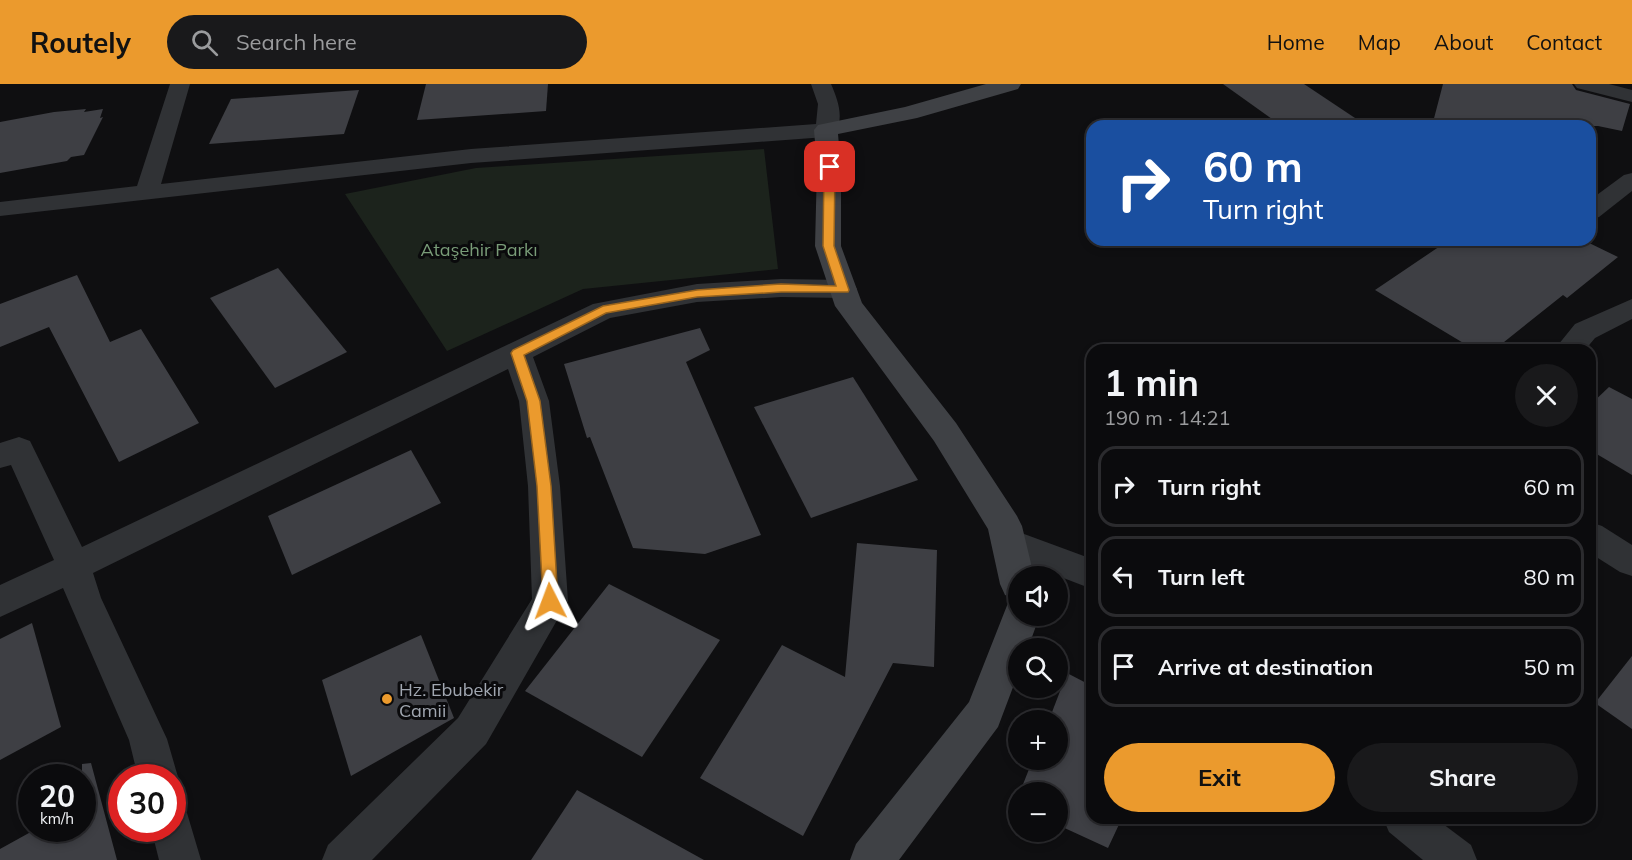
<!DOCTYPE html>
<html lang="en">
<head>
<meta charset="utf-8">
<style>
  :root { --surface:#0b0b0d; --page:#19191b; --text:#f1f3f6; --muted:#9a9b9d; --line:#2b2b2e; --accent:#eb9a2d }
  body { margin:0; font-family:Mulish,sans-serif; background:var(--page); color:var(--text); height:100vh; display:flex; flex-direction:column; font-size:22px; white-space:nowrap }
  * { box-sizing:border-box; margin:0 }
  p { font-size:20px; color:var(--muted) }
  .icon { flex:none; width:33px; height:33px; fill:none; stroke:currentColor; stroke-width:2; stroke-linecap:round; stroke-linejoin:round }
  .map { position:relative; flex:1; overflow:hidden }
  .sheet { position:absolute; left:1086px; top:260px; width:510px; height:480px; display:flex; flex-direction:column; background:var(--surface); border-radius:18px; box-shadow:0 3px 9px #0003,0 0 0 2px var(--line) }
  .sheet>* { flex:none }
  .banner { position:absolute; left:1086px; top:36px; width:510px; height:126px; border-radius:18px; box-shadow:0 3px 9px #0003,0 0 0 2px var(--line); background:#1a4fa0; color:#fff; overflow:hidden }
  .tools { position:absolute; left:1008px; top:482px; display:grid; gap:12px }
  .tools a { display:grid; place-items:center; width:60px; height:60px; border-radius:50%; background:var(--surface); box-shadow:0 3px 9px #0003,0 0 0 2px var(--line); font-size:30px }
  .speed { position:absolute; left:18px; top:680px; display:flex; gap:12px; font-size:30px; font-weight:700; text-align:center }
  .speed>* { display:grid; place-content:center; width:78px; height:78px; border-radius:50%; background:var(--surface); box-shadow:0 3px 9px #0003,0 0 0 2px var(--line); line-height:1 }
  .speed small { font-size:15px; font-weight:400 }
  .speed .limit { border:9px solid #d22; background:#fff; color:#111 }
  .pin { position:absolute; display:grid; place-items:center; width:51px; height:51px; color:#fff; margin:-26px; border-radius:12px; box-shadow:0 3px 9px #0006 }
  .me { position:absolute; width:66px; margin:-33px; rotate:357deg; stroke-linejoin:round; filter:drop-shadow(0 0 4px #0008) }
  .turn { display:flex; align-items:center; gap:21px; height:126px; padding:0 18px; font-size:27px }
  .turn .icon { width:78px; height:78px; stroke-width:2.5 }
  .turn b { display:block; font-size:42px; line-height:51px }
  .round { display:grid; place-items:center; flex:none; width:63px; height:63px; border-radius:32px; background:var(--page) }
  .head { display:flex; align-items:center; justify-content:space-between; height:102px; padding:0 18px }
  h1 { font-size:36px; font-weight:700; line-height:45px }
  .cta { display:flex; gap:12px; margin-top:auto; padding:12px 18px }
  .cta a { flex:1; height:69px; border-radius:36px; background:var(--accent); color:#111; font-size:24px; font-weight:700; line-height:69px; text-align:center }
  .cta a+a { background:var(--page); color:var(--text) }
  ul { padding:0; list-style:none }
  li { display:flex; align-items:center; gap:18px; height:81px; margin:0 12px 9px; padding:0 6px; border:3px solid var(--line); border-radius:18px }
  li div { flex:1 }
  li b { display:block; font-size:22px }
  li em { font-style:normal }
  header { display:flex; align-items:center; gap:36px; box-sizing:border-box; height:84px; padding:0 30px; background:var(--accent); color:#111 }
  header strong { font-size:28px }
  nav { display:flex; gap:33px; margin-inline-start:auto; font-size:21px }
  .search { width:420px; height:54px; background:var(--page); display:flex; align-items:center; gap:15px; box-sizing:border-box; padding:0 21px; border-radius:33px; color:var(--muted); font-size:22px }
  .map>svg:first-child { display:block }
  .green { fill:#1c231c }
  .building { fill:#3e3f44 }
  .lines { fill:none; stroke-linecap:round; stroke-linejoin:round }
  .street { fill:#303235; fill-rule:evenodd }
  .secondary { fill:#3f4145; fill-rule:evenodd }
  .route { fill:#eb9a2d; stroke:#99641d; stroke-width:1.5 }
  .poi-dot { fill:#eb9a2d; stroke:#0a0a0c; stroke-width:2 }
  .labels { text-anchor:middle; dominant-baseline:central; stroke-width:6; stroke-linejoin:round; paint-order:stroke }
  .park-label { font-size:18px; fill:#799c78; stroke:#0a0a0c }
  .poi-label { font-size:18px; fill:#a1a7b1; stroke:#0a0a0c; text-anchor:start }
</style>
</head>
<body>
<header>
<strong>Routely</strong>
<div class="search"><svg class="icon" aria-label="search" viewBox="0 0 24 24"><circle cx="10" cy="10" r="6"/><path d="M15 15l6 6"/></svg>Search here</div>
<nav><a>Home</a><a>Map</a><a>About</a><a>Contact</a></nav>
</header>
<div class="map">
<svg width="1632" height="776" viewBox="0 0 1632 776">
  <rect width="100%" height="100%" fill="#0f0f11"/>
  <polygon class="green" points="764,65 778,185 583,205 447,267 345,110 476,84"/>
  <g class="building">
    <polygon points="426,0 548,0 546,27 417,36"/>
    <polygon points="1223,0 1304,0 1367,42 1282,42"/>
    <polygon points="1443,0 1572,0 1576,6 1630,20 1622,47 1598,42 1432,42"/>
    <polygon points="359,6 344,50 209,60 231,15"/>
    <polygon points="86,25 84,28 103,25 100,34 103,33 84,71 71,73 67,77 0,89 0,38 54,28"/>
    <polygon points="1449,156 1583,156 1618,173 1567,214 1563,211 1494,266 1475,266 1375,206"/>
    <polygon points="278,184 347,268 275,304 210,214"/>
    <polygon points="77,191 110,258 141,245 199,339 119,378 49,243 0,263 0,220"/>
    <polygon points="700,244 710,266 686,278 761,451 705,470 633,464 590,353 587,354 564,280"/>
    <polygon points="853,293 918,396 811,434 754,323"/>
    <polygon points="1609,303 1632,315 1632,391 1590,366 1590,321"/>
    <polygon points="411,366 441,419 292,491 268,432"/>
    <polygon points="857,459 937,466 934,583 893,579 803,752 700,694 782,561 845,593"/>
    <polygon points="609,500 720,556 642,673 525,607"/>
    <polygon points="32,539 61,643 0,676 0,555"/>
    <polygon points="421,551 454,634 351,692 322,596"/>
    <polygon points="1632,572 1632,645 1595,619"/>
    <polygon points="1067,589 1092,602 1092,734 1122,734 1108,764 1058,741 1058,708 1020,708 1033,675 1058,675 1058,636 1049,636"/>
    <polygon points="91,679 117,776 0,776 0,765 38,744 82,744 82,680"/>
    <polygon points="577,706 704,776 531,776"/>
  </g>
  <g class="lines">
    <g class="street">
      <path d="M170 0H190L161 100 471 65 816 40 818 20 811 0H831C838 16 845 35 834 51L826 53 471 79 0 132V118L137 102Z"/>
      <polygon points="1574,0 1609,0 1632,6 1632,18 1577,4"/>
      <polygon points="1632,89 1632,107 1599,133 1590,135 1590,116 1624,91"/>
      <polygon points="781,195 844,196 853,199 857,205 853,211 844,214 781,213 697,218 610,234 533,273 549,317 560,402 568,517 486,660 372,776 322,776 328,761 458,634 532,515 528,402 519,317 508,285 93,489 101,514 167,655 178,693 172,706 172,693 138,693 129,656 63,504 0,533 0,501 54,476 11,381 0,384 0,359 19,353 30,357 82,463 593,220 697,200"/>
      <polygon points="1632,215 1632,235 1595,254 1585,266 1554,266 1575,240"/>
      <polygon points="1590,438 1602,442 1632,461 1632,492 1620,488 1590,469"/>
      <polygon points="1008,444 1092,475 1092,505 996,468 991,458 996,448"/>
      <polygon points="172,724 187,729 201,776 159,776 151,744 172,744"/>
      <polygon points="1383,734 1435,734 1471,761 1477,776 1423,776 1389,748"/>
    </g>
    <g class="secondary">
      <polygon points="986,0 1021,0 1018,5 917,34 838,50 841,83 841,162 862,219 956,339 1017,432 1022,442 1034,492 1018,492 1018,516 1005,511 1000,500 988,445 934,357 835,222 815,162 817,83 814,46 818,41 905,23"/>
      <polygon points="1018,515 1018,531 1040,531 1028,564 1018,564 1018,590 998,643 899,776 850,776 856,760 969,618 1008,519"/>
    </g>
  </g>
  <polygon class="route" points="830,80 835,83 834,162 849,206 848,208 781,208 697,213 606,229 524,271 540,317 551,402 558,517 556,522 550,524 545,522 543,517 537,402 527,317 511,269 513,266 603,222 697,206 781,200 836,202 823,162 824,83"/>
  <circle class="poi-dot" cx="387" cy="615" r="6"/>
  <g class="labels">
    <g class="park-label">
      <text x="479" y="165">Ataşehir Parkı</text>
    </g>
    <g class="poi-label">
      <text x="399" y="605">Hz. Ebubekir<tspan x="399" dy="21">Camii</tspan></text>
    </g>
  </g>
</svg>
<div class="tools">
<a><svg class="icon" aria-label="sound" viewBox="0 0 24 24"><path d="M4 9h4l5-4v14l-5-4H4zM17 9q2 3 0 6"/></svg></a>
<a><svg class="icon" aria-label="search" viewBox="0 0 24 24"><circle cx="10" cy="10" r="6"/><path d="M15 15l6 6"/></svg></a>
<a>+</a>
<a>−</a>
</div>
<div class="speed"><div>20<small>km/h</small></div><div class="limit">30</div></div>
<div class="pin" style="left:830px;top:83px;background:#d93025"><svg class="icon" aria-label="arrive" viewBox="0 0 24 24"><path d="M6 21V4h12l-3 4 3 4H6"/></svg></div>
<svg class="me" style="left:550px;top:517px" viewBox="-20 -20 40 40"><path d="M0-17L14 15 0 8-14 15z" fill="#eb9a2d" stroke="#fff" stroke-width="4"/></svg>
<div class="banner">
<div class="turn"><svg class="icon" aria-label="right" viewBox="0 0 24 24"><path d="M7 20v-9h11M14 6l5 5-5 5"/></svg><div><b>60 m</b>Turn right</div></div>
</div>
<section class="sheet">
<div class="head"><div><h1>1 min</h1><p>190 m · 14:21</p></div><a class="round"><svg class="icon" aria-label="close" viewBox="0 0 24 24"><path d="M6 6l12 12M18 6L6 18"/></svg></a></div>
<ul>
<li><svg class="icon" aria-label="right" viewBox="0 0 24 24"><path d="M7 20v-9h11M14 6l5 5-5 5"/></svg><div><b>Turn right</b></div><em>60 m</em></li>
<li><svg class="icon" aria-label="left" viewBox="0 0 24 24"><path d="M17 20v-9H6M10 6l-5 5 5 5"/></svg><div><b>Turn left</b></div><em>80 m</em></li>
<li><svg class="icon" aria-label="arrive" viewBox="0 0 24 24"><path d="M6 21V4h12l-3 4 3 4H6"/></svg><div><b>Arrive at destination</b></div><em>50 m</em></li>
</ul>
<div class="cta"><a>Exit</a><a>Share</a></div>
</section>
</div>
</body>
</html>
